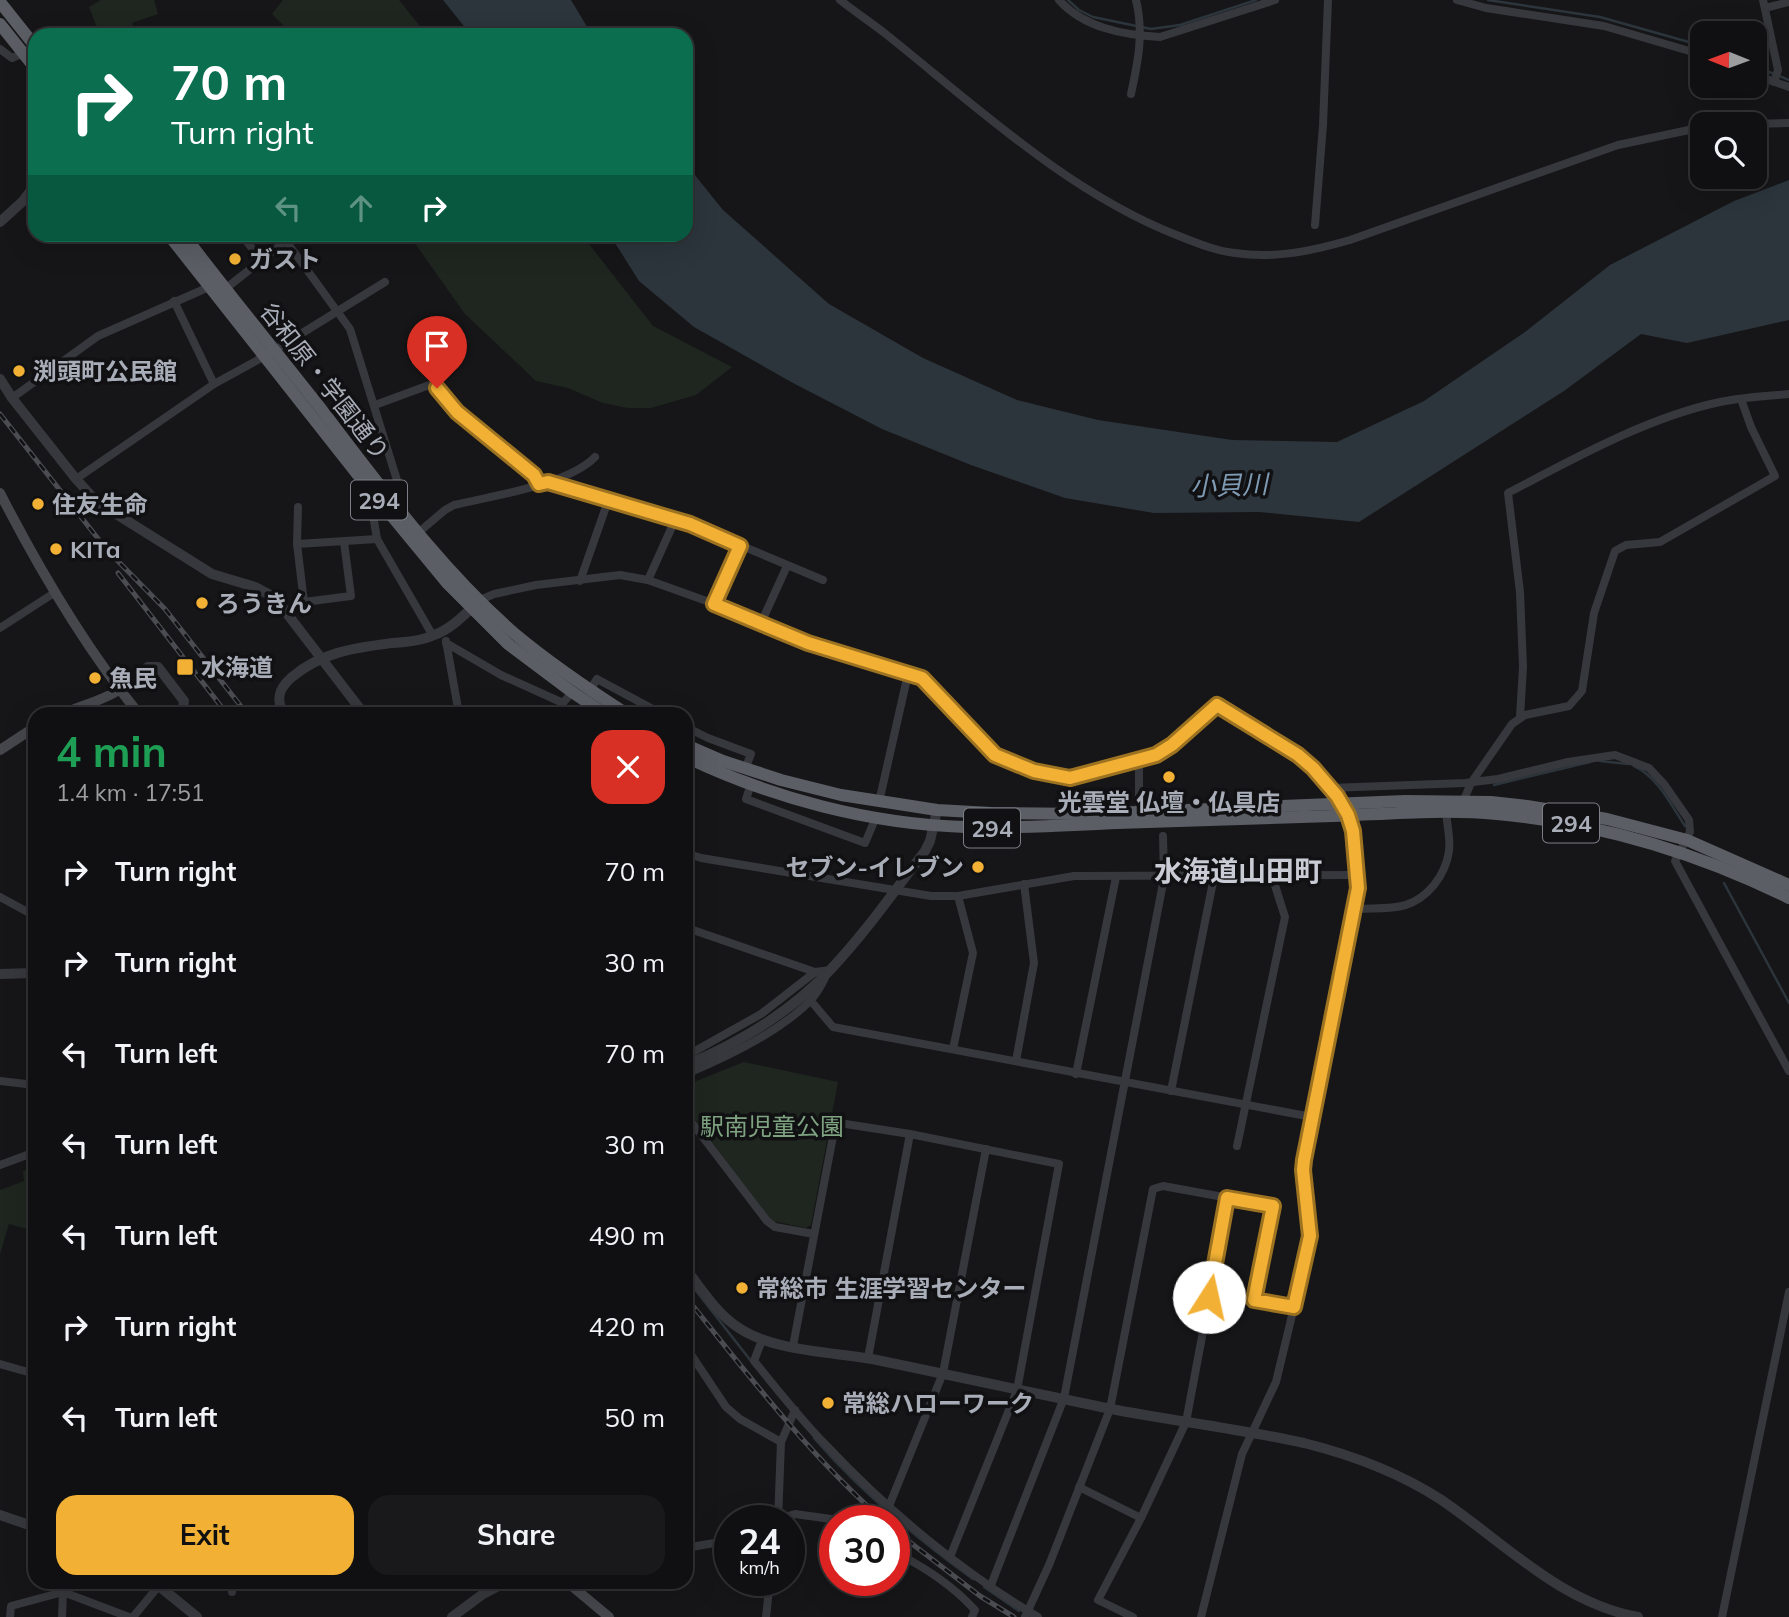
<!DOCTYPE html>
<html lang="en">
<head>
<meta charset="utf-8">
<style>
  :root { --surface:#101012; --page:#19191b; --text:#f1f3f6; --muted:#9c9d9f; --line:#303032; --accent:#f2b134 }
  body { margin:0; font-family:Mulish,"Noto Sans JP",sans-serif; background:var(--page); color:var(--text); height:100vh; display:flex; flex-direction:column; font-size:26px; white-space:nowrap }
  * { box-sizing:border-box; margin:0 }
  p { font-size:23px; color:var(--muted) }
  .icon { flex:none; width:38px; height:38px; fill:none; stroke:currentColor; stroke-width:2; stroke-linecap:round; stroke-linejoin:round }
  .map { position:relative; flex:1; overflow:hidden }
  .details { position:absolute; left:28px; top:707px; width:665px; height:882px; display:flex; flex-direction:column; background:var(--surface); border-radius:21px; box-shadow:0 7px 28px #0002,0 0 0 2px var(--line) }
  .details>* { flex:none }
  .top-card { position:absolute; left:28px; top:28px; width:665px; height:214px; border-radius:21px; box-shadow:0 7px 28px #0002,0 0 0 2px var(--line); background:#0b6e4f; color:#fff; overflow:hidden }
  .needle { width:46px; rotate:271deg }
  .controls { position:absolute; left:1690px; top:21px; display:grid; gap:14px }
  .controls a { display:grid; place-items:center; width:77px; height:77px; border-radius:14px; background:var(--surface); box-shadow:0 7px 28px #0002,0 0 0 2px var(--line); font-size:35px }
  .speed { position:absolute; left:714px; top:1505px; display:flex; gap:14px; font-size:35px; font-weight:700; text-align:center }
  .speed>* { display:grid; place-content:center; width:91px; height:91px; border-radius:50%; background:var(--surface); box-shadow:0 7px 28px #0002,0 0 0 2px var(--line); line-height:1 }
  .speed small { font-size:18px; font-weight:400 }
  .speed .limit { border:10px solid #d22; background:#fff; color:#111 }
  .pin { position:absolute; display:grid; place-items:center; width:60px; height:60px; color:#fff; margin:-72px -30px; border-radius:50% 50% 50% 0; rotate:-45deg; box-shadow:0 0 7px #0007 }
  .pin .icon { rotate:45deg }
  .me { position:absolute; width:77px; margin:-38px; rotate:10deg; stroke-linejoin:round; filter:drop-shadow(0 0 5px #0008) }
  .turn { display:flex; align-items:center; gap:24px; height:147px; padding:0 28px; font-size:32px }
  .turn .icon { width:91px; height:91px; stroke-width:2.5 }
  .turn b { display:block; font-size:49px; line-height:60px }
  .lanes { display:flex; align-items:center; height:66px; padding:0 28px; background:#0003; justify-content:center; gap:35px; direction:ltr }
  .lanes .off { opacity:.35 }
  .round { display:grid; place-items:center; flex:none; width:74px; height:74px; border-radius:21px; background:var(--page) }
  .head { display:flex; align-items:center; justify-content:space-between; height:119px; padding:0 28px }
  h1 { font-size:42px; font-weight:700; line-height:52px; color:#1e9e55 }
  .cta { display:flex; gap:14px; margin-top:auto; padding:14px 28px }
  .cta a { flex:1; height:80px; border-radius:21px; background:var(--accent); color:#111; font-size:28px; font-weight:700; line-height:80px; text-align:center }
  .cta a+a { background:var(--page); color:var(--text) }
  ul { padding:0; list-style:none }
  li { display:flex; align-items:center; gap:21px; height:91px; padding:0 28px }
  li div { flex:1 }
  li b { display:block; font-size:26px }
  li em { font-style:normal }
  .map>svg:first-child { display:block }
  .green { fill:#1e261f }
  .water { fill:#2c353c }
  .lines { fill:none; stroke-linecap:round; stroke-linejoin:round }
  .stream { stroke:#2c353c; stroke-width:2.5 }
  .minor { stroke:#37383d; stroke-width:8 }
  .tertiary { stroke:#37383d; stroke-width:10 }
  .secondary { stroke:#45474d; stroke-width:10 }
  .trunk { stroke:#5b5e65; stroke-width:12 }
  .rail-casing { stroke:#4a4c52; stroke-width:5 }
  .rail { stroke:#111113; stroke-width:2.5; stroke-dasharray:8; stroke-linecap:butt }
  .route-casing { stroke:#9d7322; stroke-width:18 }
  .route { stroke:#f2b134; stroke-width:12 }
  .poi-dot { fill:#f2b134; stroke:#111113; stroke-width:2.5 }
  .labels { text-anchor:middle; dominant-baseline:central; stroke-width:7; stroke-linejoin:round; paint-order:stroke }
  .shield { fill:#111113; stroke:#7b7e86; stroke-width:2 }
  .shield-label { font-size:23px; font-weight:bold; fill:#a8adb8 }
  .poi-label { font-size:24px; font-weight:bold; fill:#a8adb8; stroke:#111113; text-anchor:start }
  .street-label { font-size:24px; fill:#a8adb8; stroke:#111113 }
  .park-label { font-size:24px; fill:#7fa381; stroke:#111113 }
  .water-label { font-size:26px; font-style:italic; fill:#7f9bb3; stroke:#111113 }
  .quarter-label { font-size:28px; font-weight:bold; fill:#c9ccd4; stroke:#111113 }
</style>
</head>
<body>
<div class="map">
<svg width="1789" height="1617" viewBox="0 0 1789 1617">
  <rect width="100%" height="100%" fill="#161618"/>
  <g class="green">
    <polygon points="101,0 154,0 158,14 132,23 136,35 100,35 89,7"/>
    <polygon points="283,0 399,0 427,35 293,35 272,14"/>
    <polygon points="409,235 582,235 653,326 732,367 696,395 651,408 628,408 603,403 568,388 536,381 465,314"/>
    <polygon points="744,1062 838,1082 811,1225 806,1228 773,1221 767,1216 686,1107 686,1085"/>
    <polygon points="31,1169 35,1171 35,1231 9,1224 0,1254 0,1190 24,1181 23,1171"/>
  </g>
  <g class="water">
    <polygon points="443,0 571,0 592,35 471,35"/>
    <polygon points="686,164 723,210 829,304 923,358 1017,400 1098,420 1232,440 1337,442 1424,401 1525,332 1610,265 1734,201 1789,180 1789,320 1687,343 1641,334 1564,391 1359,522 1259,512 1154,513 1065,498 971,465 882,429 793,383 694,327 639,281 610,235 686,234"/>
  </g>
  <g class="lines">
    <g class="stream">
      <polyline points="1068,0 1079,10 1093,17 1151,29 1180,25 1256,0"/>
      <polyline points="1488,0 1600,17 1703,46"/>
      <polyline points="1755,66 1789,80"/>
      <polyline points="1600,761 1628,764"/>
      <path d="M1634 766C1658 777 1671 805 1685 826"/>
      <polyline points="1494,785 1590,762"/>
      <polyline points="1724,883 1789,1003"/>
      <polyline points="686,1278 751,1361"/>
      <path d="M814 1438C860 1491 916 1538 973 1579"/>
      <polyline points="984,1587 1019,1611"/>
    </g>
    <g class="minor">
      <path d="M840 0C855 12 872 23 887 35 977 107 1070 194 1179 236 1197 243 1216 251 1235 253 1275 259 1312 251 1350 240L1618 145 1703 127"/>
      <path d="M1059 0C1084 28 1124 35 1160 37L1275 0"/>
      <polyline points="1457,0 1486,8 1604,26 1703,55"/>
      <polyline points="1763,0 1778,70 1774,82"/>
      <polyline points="1765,8 1789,2"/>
      <polyline points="0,49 12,58 24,53"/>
      <polyline points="1755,75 1789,87"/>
      <path d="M1131 94C1138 62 1144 33 1136 0"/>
      <polyline points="1747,124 1789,123"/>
      <polyline points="1315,225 1323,125 1328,0"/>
      <polyline points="241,234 261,260"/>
      <polyline points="225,289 286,241 350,329 401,493 397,505"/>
      <polyline points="174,301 214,384"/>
      <polyline points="12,398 98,336 209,287"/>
      <polyline points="375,405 432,384 457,412 534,475 539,484"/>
      <polyline points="76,479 214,384 265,356 385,282"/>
      <polyline points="548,482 690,524 823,580"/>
      <polyline points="383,505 373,515 377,539 433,636"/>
      <polyline points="298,507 297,544 304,602"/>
      <path d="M419 532 445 510 454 505C492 496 568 485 595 457"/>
      <polyline points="297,544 377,539"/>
      <polyline points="648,580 675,520"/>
      <polyline points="580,581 608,501"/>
      <polyline points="480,600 494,594 536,585 620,575 648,580 726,608 809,643 921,678 995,755 1034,771 1070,778 1156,755 1172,745 1217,705 1298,755 1313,768 1337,796 1348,815 1353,831 1358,888 1304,1160 1303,1170 1310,1235 1294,1307 1276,1382 1242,1454 1201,1617"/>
      <polyline points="714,604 740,546"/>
      <polyline points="285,611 304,602 351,596 344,542"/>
      <polyline points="761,623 787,566"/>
      <polyline points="0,628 54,593"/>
      <polyline points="446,641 459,714"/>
      <polyline points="446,643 501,675 563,703 572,692"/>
      <polyline points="590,690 597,679 662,714"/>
      <path d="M1520 717 1523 667 1520 592 1508 493C1573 459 1648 417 1720 402 1742 397 1766 396 1789 394"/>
      <polyline points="686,727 708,738 751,754 745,769"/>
      <polyline points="751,784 746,799 865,843 876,817"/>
      <polyline points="1330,788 1465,783 1498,779 1568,762 1615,755 1649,768 1664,784 1689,820 1690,832 1675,861 1789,1071"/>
      <polyline points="879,802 908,674"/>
      <polyline points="1462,804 1471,783 1512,724 1525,715 1569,706 1582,691 1594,613 1615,551 1626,545 1660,542 1775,476 1751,427 1741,399"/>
      <polyline points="1139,811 1139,759"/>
      <polyline points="686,853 701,858 931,896 958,896 1074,876 1357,875"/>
      <polyline points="0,897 35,916"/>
      <path d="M1355 909C1388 907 1411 913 1434 885 1442 875 1447 865 1449 851 1451 838 1446 822 1446 808"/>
      <polyline points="686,936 693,930 815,972"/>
      <polyline points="811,1001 833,1027 1312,1117"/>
      <polyline points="953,1049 973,953 958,896"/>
      <polyline points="686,1056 761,1014 815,972 831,970"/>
      <polyline points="1016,1061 1034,963 1024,884"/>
      <path d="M686 1074C727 1057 778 1033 810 1001 816 995 821 986 825 978"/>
      <polyline points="1076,1074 1116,877"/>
      <polyline points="0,1081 35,1085"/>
      <polyline points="1171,1091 1214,877"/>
      <polyline points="686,1115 767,1221 775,1227 814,1234"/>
      <polyline points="1237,1146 1285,917 1272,876"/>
      <polyline points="0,1165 35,1152"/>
      <path d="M762 1340 754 1361C778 1390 801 1420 827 1446 888 1511 962 1572 1038 1617"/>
      <polyline points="793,1346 835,1126 839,1123 910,1134 1059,1164 1017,1390 950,1557"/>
      <polyline points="686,1347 726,1407 740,1419 781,1442"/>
      <polyline points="868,1358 910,1134"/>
      <polyline points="0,1364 35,1374"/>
      <polyline points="1079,1487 1141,1518"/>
      <polyline points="889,1506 943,1373 986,1149"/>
      <polyline points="774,1520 795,1514 831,1519 835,1522"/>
      <polyline points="778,1521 781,1442 795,1410"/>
      <polyline points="686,1548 714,1543 730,1537"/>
      <path d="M894 1552C925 1567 952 1585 975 1610L972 1617"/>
      <polyline points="232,1582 232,1592"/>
      <polyline points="991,1585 1064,1398 1164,878 1163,836"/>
      <polyline points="10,1617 11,1606 63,1592 129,1617"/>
      <polyline points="62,1617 63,1592"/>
      <polyline points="133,1617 162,1582"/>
      <polyline points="766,1617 770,1580"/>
      <polyline points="1025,1617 1049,1565 1110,1409 1153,1189 1163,1186 1273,1206 1254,1300 1294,1307"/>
      <polyline points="1133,1617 1098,1600 1141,1518 1186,1422 1228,1198"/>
      <polyline points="1722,1617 1789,1292"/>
    </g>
    <g class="tertiary">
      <polyline points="0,222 22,202 35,185"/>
      <polyline points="0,379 12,398 76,479 97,502 212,574 255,587 270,595 285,611 364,714"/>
      <polyline points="120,689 148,667 158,667 184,701 182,714"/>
      <path d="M284 714C275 699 279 688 292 677 322 652 354 648 392 643 406 642 421 641 434 635 451 629 464 615 477 603"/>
      <polyline points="0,974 35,973"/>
      <path d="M686 1065C739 1043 792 1011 832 968 866 932 895 890 925 851L930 841 937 810"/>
      <path d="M686 1269C702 1290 717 1314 739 1328 775 1352 835 1352 877 1360 955 1376 1033 1393 1111 1409 1175 1421 1240 1429 1304 1443 1352 1455 1398 1472 1440 1499 1504 1542 1560 1603 1638 1617"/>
      <polyline points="0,1515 35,1527"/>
      <polyline points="154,1582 197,1617"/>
      <polyline points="452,1617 483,1594 506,1582"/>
    </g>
    <g class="secondary">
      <path d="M0 493C40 571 84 646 139 714"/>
      <path d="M63 714C79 706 108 699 120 689"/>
      <polyline points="0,750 35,727"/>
      <polyline points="567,1582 609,1617"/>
    </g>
    <g class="trunk">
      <polyline points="0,2 35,46"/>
      <polyline points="0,24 35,68"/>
      <polyline points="168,234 358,475 447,583 508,644 572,692 605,714"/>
      <path d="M183 234C227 292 273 348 318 405 379 484 439 568 515 634 551 664 588 689 627 714"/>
      <polyline points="686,745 723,761 781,780 841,795 937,810 991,813 1089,814 1405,801 1491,802 1527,806 1607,819 1687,840 1789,885"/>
      <path d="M686 757C772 798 869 824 965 827 1016 829 1067 825 1117 823 1189 821 1261 818 1333 816 1387 814 1443 809 1497 814 1600 823 1696 852 1789 898"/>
    </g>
    <g class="rail-casing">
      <g id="rail">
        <polyline points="0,414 107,550 165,609 247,714"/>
        <polyline points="118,573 227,714"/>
        <path d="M686 1297C748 1375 809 1455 884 1521"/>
        <polyline points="894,1530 980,1596 1014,1617"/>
      </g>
    </g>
    <use href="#rail" class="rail"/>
  </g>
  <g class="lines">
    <g class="route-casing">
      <polyline id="route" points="437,388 457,412 534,475 539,484 548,482 690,524 740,546 714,604 808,643 922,678 995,755 1034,771 1070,778 1156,755 1172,745 1217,705 1298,755 1313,768 1337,796 1348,815 1353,831 1358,888 1304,1160 1303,1170 1310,1236 1294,1307 1254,1300 1273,1206 1227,1198 1209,1297"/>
    </g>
    <use href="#route" class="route"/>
  </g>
  <g class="poi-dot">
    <circle cx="235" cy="259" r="7"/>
    <circle cx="19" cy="371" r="7"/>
    <circle cx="38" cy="504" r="7"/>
    <circle cx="56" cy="549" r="7"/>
    <circle cx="202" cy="603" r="7"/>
    <rect x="176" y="658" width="18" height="18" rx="3.5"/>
    <circle cx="95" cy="678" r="7"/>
    <circle cx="1169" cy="777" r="7"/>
    <circle cx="978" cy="867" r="7"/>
    <circle cx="742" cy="1288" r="7"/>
    <circle cx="828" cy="1403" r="7"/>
  </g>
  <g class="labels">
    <g class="shield">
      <rect x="351" y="480.5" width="56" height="39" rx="5"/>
      <rect x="1543" y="803.5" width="56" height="39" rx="5"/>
      <rect x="964" y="808.5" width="56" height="39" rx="5"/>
    </g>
    <g class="shield-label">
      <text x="379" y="500">294</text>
      <text x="1571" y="823">294</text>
      <text x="992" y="828">294</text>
    </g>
    <g class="poi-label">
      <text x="249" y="259">ガスト</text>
      <text x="33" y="371">渕頭町公民館</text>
      <text x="52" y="504">住友生命</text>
      <text x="70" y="549">KITa</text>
      <text x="216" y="603">ろうきん</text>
      <text x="201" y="667">水海道</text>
      <text x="109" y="678">魚民</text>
      <text x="1169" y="802" text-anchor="middle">光雲堂 仏壇・仏具店</text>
      <text x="964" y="867" text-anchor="end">セブン-イレブン</text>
      <text x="756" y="1288">常総市 生涯学習センター</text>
      <text x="842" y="1403">常総ハローワーク</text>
    </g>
    <g class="street-label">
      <text transform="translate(325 381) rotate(52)">谷和原・学園通り</text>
    </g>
    <g class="park-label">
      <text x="772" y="1126">駅南児童公園</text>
    </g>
    <g class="water-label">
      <text transform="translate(1229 485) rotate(-2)">小貝川</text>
    </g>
    <g class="quarter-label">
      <text x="1238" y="870">水海道山田町</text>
    </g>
  </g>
</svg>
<div class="controls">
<a><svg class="needle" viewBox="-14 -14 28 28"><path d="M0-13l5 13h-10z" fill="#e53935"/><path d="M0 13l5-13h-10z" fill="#9c9d9f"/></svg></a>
<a><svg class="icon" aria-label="search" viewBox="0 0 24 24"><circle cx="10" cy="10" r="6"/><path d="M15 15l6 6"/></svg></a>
</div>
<div class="speed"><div>24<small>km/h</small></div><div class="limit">30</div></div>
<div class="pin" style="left:437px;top:388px;background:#d93025"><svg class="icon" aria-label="arrive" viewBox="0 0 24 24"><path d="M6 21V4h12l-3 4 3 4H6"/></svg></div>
<svg class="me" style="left:1209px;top:1297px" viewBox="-20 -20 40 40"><circle r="19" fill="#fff"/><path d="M0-13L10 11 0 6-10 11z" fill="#f2b134"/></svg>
<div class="top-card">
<div class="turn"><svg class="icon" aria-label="right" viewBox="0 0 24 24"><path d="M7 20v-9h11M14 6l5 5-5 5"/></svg><div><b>70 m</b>Turn right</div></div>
<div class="lanes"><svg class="icon off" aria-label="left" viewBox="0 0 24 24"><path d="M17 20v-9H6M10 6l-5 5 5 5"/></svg><svg class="icon off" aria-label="ahead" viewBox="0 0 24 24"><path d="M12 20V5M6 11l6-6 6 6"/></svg><svg class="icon" aria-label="right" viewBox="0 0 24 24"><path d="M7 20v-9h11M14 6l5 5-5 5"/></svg></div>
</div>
<section class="details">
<div class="head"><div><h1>4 min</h1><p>1.4 km · 17:51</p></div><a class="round" style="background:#d93025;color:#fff"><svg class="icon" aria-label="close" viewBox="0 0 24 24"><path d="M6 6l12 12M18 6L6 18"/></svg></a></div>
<ul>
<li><svg class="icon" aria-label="right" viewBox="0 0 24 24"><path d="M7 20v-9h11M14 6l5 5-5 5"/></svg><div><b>Turn right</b></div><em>70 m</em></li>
<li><svg class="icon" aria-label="right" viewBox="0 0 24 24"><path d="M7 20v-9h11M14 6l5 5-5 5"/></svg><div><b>Turn right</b></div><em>30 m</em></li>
<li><svg class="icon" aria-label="left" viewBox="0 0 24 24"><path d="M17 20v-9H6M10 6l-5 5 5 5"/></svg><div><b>Turn left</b></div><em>70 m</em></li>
<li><svg class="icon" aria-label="left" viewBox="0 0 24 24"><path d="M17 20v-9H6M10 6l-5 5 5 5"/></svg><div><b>Turn left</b></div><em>30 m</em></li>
<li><svg class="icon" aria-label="left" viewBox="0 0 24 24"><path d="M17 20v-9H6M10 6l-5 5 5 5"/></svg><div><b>Turn left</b></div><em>490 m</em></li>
<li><svg class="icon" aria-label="right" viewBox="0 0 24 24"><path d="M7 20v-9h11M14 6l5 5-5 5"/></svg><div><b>Turn right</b></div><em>420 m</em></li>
<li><svg class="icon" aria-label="left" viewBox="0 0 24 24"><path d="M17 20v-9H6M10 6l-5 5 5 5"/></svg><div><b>Turn left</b></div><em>50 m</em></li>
</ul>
<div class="cta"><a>Exit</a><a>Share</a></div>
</section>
</div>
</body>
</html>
